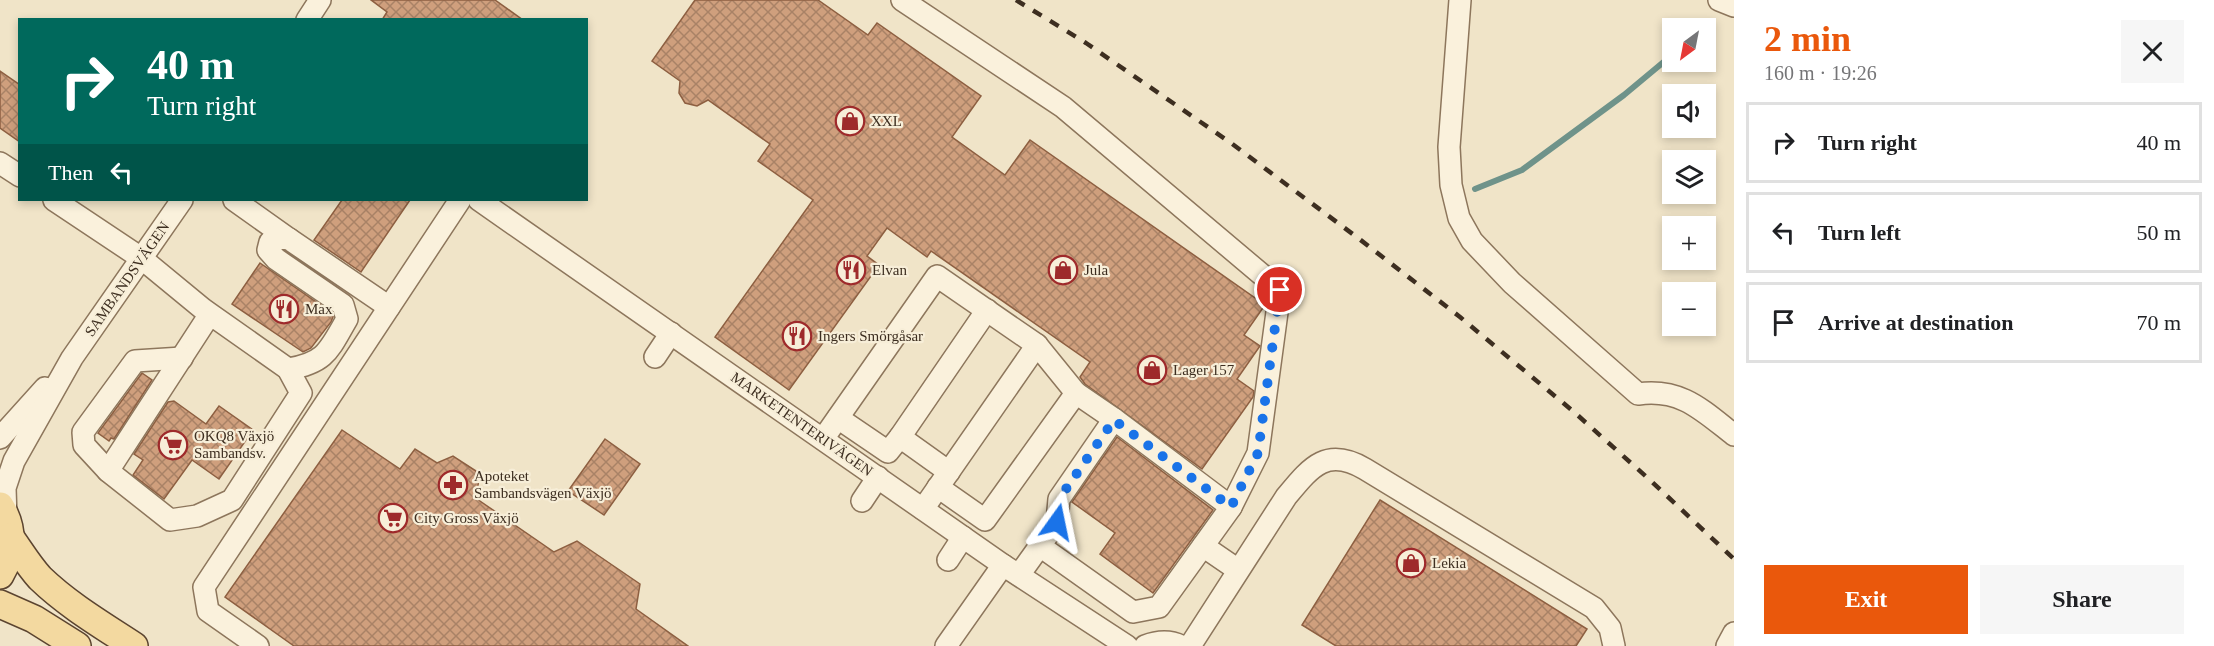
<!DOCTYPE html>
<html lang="en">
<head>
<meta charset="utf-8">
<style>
  :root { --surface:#fff; --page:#f6f6f6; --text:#202124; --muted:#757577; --line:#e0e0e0; --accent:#ea580c }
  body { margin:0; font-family:Georgia,serif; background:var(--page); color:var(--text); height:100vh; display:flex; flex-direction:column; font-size:22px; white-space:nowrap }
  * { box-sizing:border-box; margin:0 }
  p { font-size:20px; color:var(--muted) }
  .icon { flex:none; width:33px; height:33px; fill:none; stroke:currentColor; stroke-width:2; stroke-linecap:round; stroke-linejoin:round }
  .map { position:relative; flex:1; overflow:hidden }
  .details { display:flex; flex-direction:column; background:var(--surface); width:480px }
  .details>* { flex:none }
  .banner { position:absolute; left:18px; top:18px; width:570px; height:183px; border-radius:0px; box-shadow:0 3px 9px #0003; background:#00695c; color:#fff; overflow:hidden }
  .needle { width:39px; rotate:212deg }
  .buttons { position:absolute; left:1662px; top:18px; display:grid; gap:12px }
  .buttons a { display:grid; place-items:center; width:54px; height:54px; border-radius:0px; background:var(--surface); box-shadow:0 3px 9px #0003; font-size:30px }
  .pin { position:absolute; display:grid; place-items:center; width:51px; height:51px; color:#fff; margin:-26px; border:3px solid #fff; border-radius:50%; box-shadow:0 2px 6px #0007 }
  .me { position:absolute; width:66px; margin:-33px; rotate:12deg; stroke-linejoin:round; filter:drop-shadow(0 0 4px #0008) }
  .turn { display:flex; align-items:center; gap:21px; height:126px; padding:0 30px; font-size:27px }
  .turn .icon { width:78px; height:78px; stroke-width:2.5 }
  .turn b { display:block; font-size:42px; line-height:51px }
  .then { display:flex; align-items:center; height:57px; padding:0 30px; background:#0003; gap:12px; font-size:22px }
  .round { display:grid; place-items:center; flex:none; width:63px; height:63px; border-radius:0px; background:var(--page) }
  .headline { display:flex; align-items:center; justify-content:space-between; height:102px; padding:0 30px }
  h1 { font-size:36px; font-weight:700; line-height:45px; color:var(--accent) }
  .cta { display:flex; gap:12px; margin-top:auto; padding:12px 30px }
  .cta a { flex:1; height:69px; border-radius:0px; background:var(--accent); color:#fff; font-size:24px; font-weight:700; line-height:69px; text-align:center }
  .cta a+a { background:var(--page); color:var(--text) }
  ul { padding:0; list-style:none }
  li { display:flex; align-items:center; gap:18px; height:81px; margin:0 12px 9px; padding:0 18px; border:3px solid var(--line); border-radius:0px }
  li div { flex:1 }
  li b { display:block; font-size:22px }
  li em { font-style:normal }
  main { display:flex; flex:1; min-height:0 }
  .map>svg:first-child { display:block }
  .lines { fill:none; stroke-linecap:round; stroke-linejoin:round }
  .stream { stroke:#6f938a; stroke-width:6 }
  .building { fill:url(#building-cross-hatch); stroke:#8d5f41; stroke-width:1.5 }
  .minor-casing { stroke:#8d765c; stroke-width:24 }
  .major-casing { stroke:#5b4430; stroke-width:30 }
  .minor { stroke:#faf1dc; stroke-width:21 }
  .major { stroke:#f3d9a0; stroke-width:27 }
  .rail { stroke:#3d2e20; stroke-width:4.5; stroke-dasharray:10 10; stroke-linecap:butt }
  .route { stroke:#1a73e8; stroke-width:10; stroke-dasharray:0 18 }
  .labels { text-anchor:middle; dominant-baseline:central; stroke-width:4.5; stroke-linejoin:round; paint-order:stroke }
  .poi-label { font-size:15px; fill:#3d2e20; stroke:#f7eed8; text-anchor:start }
  .street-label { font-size:15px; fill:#3d2e20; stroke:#f7eed8 }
</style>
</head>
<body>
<main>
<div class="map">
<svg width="1734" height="646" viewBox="0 0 1734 646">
  <defs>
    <pattern id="building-cross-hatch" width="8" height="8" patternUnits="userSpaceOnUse" patternTransform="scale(1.5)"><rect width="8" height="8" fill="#cf9f7d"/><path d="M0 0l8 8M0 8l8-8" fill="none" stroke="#a98266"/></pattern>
  </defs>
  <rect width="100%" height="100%" fill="#f0e4c8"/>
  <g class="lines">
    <polyline class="stream" points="1475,189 1522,170 1624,95 1672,55"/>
  </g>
  <g class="building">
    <polygon points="371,0 495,0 523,20 382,20 387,12"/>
    <polygon points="695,0 818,0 868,35 877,23 981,96 952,137 1005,175 1030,140 1265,305 1244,335 1260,346 1237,379 1254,391 1253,397 1202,469 1085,384 1080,377 1090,362 931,251 927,257 887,228 867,256 879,265 789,390 715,337 813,200 758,161 770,144 708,100 697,106 685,103 679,93 680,81 652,61"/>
    <polygon points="0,71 20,85 20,142 0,128"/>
    <polygon points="342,200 410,200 361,272 314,240"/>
    <polygon points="260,263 332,313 333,317 331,322 311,348 303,352 232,304"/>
    <polygon points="142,373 152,380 114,439 111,438 109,441 98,433"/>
    <polygon points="174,401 206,424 219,406 253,430 219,479 192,460 164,499 133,475 143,460 134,454 168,402"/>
    <polygon points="342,430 400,469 415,449 437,463 453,456 479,473 477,499 554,552 577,541 640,584 636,609 688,646 294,646 225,597"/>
    <polygon points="1117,437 1213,510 1153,593 1100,554 1115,533 1072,502"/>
    <polygon points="605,439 640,464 604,515 568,491"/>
    <polygon points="1380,500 1587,629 1576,646 1336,646 1302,625"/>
  </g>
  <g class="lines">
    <g class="minor-casing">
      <g id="minor">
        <polyline points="902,0 1063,107 1280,290 1258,453 1231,507"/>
        <path d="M1460 0 1449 147 1451 185 1459 218 1472 241 1512 283 1638 394C1681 388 1702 410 1734 435"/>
        <polyline points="1719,0 1734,6"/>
        <polyline points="307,20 320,0"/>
        <polyline points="0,163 20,176"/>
        <polyline points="54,200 141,258 203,309 210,314 288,369 301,393 232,500 197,516 170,520 108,471 210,314"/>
        <polyline points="234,200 289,239"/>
        <polyline points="479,200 1003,565 1127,646"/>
        <polyline points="655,357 671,333"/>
        <path d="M288 369C326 363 329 350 347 319L343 305 276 259 268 250 270 242 276 237 289 239 389 307"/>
        <polyline points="1076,393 1114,419"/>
        <polyline points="838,418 888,452 900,437 949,472"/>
        <polyline points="900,437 987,310"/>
        <polyline points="0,438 45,388"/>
        <polyline points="823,439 937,276 1037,345 923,509"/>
        <polyline points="108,471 84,445 83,432 135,361 182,358"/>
        <polyline points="938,487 985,520 1076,393 1037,345"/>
        <polyline points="862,501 878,477"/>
        <polyline points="6,518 5,488 14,461 72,358 182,200"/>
        <polyline points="1203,546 1238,570"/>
        <polyline points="948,560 963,537"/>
        <polyline points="1019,575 1057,522 1059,499 1114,419 1231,507 1159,607 1133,612 1040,546"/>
        <polyline points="258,646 208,611 204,587 460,200"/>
        <polyline points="946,646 1003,565"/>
        <path d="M1145 646C1158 641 1169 640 1181 646"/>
        <path d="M1190 646 1286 497C1310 468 1326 446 1365 469L1594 608 1610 628 1614 646"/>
        <polyline points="1727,646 1734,633"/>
      </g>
    </g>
    <g class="major-casing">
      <g id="major">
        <path d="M0 506C14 528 13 553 0 575"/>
        <path d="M10 537C20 551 29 566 40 578 68 605 102 625 134 646"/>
        <polyline points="0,604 34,619 77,646"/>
      </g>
    </g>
    <use href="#minor" class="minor"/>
    <use href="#major" class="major"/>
    <polyline class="rail" points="1016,0 1086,43 1231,143 1358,238 1460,317 1574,412 1650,480 1734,559"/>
  </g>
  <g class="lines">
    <polyline class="route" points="1057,522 1059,499 1114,420 1231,507 1258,453 1280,290"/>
  </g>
  <defs>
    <g id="shop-ring" transform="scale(1.5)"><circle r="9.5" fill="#f7eed8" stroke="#9e2a2b" stroke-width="1.5"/><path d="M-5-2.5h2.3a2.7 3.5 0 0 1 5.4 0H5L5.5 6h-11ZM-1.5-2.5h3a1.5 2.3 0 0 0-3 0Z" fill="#9e2a2b"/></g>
    <g id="restaurant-ring" transform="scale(1.5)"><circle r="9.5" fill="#f7eed8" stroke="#9e2a2b" stroke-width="1.5"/><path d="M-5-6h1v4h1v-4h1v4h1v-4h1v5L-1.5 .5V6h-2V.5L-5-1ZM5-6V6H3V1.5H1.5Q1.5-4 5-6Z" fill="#9e2a2b"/></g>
    <g id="supermarket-ring" transform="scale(1.5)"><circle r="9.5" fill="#f7eed8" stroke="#9e2a2b" stroke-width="1.5"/><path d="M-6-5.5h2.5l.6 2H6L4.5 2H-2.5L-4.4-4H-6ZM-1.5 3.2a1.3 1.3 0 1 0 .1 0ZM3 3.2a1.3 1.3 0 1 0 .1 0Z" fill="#9e2a2b"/></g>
    <g id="pharmacy-ring" transform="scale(1.5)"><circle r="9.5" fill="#f7eed8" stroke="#9e2a2b" stroke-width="1.5"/><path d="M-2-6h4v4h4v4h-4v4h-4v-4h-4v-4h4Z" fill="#9e2a2b"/></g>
  </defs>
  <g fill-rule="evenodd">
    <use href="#shop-ring" x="850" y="121"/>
    <use href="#restaurant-ring" x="851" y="270"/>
    <use href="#shop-ring" x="1063" y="270"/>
    <use href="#restaurant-ring" x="284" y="309"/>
    <use href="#restaurant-ring" x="797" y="336"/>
    <use href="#shop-ring" x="1152" y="370"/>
    <use href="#supermarket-ring" x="173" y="445"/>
    <use href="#pharmacy-ring" x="453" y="485"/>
    <use href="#supermarket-ring" x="393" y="518"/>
    <use href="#shop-ring" x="1411" y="563"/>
  </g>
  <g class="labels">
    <g class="poi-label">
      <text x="871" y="121">XXL</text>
      <text x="872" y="270">Elvan</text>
      <text x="1084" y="270">Jula</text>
      <text x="305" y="309">Max</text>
      <text x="818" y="336">Ingers Smörgåsar</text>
      <text x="1173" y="370">Lager 157</text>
      <text x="194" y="436">OKQ8 Växjö<tspan x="194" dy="17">Sambandsv.</tspan></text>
      <text x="474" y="476">Apoteket<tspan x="474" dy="17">Sambandsvägen Växjö</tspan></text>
      <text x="414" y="518">City Gross Växjö</text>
      <text x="1432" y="563">Lekia</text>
    </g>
    <g class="street-label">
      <text transform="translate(127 279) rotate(-55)">SAMBANDSVÄGEN</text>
      <text transform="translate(802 424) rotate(35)">MARKETENTERIVÄGEN</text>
    </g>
  </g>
</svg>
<div class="buttons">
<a><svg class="needle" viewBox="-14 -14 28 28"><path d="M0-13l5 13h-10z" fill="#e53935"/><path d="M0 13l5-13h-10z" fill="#757577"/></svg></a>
<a><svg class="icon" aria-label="sound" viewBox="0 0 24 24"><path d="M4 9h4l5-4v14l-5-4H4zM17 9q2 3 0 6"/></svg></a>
<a><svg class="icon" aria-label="layers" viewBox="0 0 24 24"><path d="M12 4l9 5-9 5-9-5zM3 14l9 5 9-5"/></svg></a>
<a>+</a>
<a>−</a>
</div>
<div class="pin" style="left:1280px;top:290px;background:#d93025"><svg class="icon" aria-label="arrive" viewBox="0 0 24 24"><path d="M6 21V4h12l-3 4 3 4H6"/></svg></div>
<svg class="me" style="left:1057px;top:522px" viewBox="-20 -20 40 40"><path d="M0-17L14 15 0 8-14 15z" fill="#1a73e8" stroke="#fff" stroke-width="4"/></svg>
<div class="banner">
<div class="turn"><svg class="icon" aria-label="right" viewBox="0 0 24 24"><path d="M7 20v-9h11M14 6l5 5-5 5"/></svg><div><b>40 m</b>Turn right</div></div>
<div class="then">Then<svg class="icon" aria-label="left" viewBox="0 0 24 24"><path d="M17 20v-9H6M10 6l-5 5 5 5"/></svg></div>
</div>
</div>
<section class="details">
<div class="headline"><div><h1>2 min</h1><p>160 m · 19:26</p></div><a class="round"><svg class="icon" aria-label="close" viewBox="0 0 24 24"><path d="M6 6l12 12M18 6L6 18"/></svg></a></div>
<ul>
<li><svg class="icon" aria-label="right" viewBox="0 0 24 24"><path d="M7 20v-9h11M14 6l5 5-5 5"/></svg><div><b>Turn right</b></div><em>40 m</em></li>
<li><svg class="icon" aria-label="left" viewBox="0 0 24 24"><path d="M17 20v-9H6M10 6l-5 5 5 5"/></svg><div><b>Turn left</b></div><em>50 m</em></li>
<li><svg class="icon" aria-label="arrive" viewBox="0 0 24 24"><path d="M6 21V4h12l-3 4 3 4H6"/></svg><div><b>Arrive at destination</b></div><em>70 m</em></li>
</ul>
<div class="cta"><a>Exit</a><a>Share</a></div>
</section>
</main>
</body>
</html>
